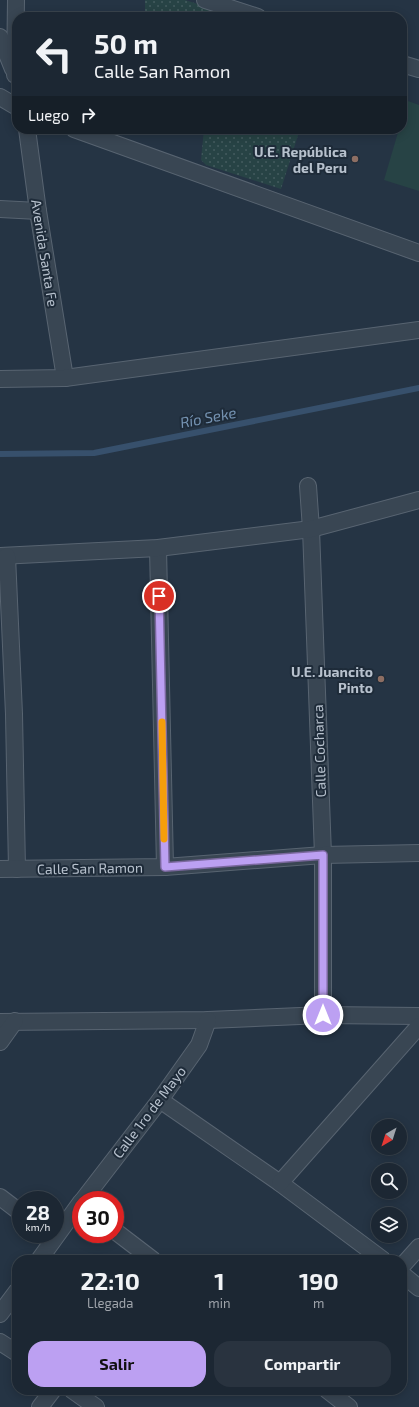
<!DOCTYPE html>
<html lang="es">
<head>
<meta charset="utf-8">
<style>
  :root { --surface:#1c2733; --page:#29333f; --text:#f1f3f6; --muted:#a0a5ac; --line:#3a444e; --accent:#bca0f2 }
  body { margin:0; font-family:"Exo 2",sans-serif; background:var(--page); color:var(--text); height:100vh; display:flex; flex-direction:column; font-size:15px; white-space:nowrap }
  * { box-sizing:border-box; margin:0 }
  p { font-size:13px; color:var(--muted) }
  .icon { flex:none; width:22px; height:22px; fill:none; stroke:currentColor; stroke-width:2; stroke-linecap:round; stroke-linejoin:round }
  .map { position:relative; flex:1; overflow:hidden }
  .sheet { position:absolute; left:12px; top:1255px; width:395px; height:140px; display:flex; flex-direction:column; background:var(--surface); border-radius:16px; box-shadow:0 2px 10px #0003,0 0 0 1px var(--line) }
  .sheet>* { flex:none }
  .banner { position:absolute; left:12px; top:12px; width:395px; height:122px; border-radius:16px; box-shadow:0 2px 10px #0003,0 0 0 1px var(--line); background:#1c2733; color:var(--text); overflow:hidden }
  .needle { width:26px; rotate:219deg }
  .controls { position:absolute; left:371px; top:1119px; display:grid; gap:8px }
  .controls a { display:grid; place-items:center; width:36px; height:36px; border-radius:50%; background:var(--surface); box-shadow:0 2px 10px #0003,0 0 0 1px var(--line); font-size:20px }
  .speed { position:absolute; left:12px; top:1191px; display:flex; gap:8px; font-size:20px; font-weight:700; text-align:center }
  .speed>* { display:grid; place-content:center; width:52px; height:52px; border-radius:50%; background:var(--surface); box-shadow:0 2px 10px #0003,0 0 0 1px var(--line); line-height:1 }
  .speed small { font-size:10px; font-weight:400 }
  .speed .limit { border:6px solid #d22; background:#fff; color:#111 }
  .pin { position:absolute; display:grid; place-items:center; width:34px; height:34px; color:#fff; margin:-17px; border:2px solid #fff; border-radius:50%; box-shadow:0 1px 4px #0007 }
  .me { position:absolute; width:44px; margin:-22px; rotate:0deg; stroke-linejoin:round; filter:drop-shadow(0 0 3px #0008) }
  .turn { display:flex; align-items:center; gap:14px; height:84px; padding:0 16px; font-size:18px }
  .turn .icon { width:52px; height:52px; stroke-width:2.5 }
  .turn b { display:block; font-size:28px; line-height:34px }
  .then { display:flex; align-items:center; height:38px; padding:0 16px; background:#0003; gap:8px; font-size:15px }
  .eta { display:flex; justify-content:space-evenly; align-items:center; height:68px; text-align:center }
  .eta b { font-size:24px; font-weight:700; line-height:28px }
  .primary-button { display:flex; gap:8px; margin-top:auto; padding:8px 16px }
  .primary-button a { flex:1; height:46px; border-radius:16px; background:var(--accent); color:#111; font-size:16px; font-weight:700; line-height:46px; text-align:center }
  .primary-button a+a { background:var(--page); color:var(--text) }
  .map>svg:first-child { display:block }
  .green { fill:#274345 }
  .park { fill:url(#park-dots) }
  .lines { fill:none; stroke-linecap:round; stroke-linejoin:round }
  .stream { stroke:#37506c; stroke-width:6 }
  .minor-casing { stroke:#586471; stroke-width:18 }
  .minor { stroke:#394653; stroke-width:16 }
  .route-casing { stroke:#7a689d; stroke-width:10 }
  .route { stroke:#bca0f2; stroke-width:7 }
  .slow { stroke:#f59e0b; stroke-width:7 }
  .education-dot { fill:#8d6e63; stroke:#1e2b39; stroke-width:1.5 }
  .labels { text-anchor:middle; dominant-baseline:central; stroke-width:4; stroke-linejoin:round; paint-order:stroke }
  .poi-label { font-size:14px; font-weight:bold; fill:#b7c1cd; stroke:#1e2b39; text-anchor:end }
  .street-label { font-size:14px; fill:#b7c1cd; stroke:#1e2b39 }
  .water-label { font-size:15px; font-style:italic; fill:#7593b2; stroke:#1e2b39 }
</style>
</head>
<body>
<div class="map">
<svg width="419" height="1407" viewBox="0 0 419 1407">
  <defs>
    <pattern id="park-dots" width="8" height="8" patternUnits="userSpaceOnUse"><rect width="8" height="8" fill="#274345"/><path d="M2 2h.1M6 6h.1" fill="none" stroke="#445c5f" stroke-width="1.8" stroke-linecap="round"/></pattern>
  </defs>
  <rect width="100%" height="100%" fill="#253444"/>
  <polygon class="green" points="408,101 419,105 419,191 384,180 399,129 402,129 402,121"/>
  <g class="park">
    <polygon points="145,0 185,0 239,17 149,17 145,13"/>
    <polygon points="204,129 300,129 281,189 206,165 201,160"/>
  </g>
  <g class="lines">
    <polyline class="stream" points="0,454 94,453 419,388"/>
    <g class="minor-casing">
      <g id="minor">
        <polyline points="205,0 258,17"/>
        <polyline points="0,37 13,69"/>
        <polyline points="402,64 419,69"/>
        <polyline points="15,75 16,0"/>
        <polyline points="0,97 17,107"/>
        <polyline points="27,129 38,211 65,378"/>
        <polyline points="74,129 419,253"/>
        <polyline points="0,209 38,211"/>
        <polyline points="0,379 65,378 419,330"/>
        <polyline points="308,486 311,529 323,855 323,1015"/>
        <polyline points="158,548 165,867"/>
        <polyline points="0,556 158,548 311,529 419,500"/>
        <polyline points="7,556 14,714 17,869"/>
        <polyline points="0,869 165,867 323,855 419,853"/>
        <polyline points="0,1022 208,1020 323,1015 419,1016"/>
        <polyline points="0,1042 15,1021"/>
        <polyline points="160,1100 280,1183 383,1260"/>
        <polyline points="280,1183 419,1026"/>
        <polyline points="0,1197 21,1213"/>
        <polyline points="83,1200 160,1100 199,1045 208,1020"/>
        <polyline points="115,1231 153,1260"/>
        <polyline points="39,1260 81,1202"/>
        <polyline points="402,1266 419,1247"/>
        <polyline points="402,1274 419,1288"/>
        <polyline points="0,1314 17,1291"/>
        <polyline points="0,1342 17,1353"/>
        <polyline points="72,1390 96,1407"/>
        <polyline points="327,1390 349,1407"/>
        <polyline points="40,1407 53,1390"/>
      </g>
    </g>
    <use href="#minor" class="minor"/>
  </g>
  <g class="lines">
    <g class="route-casing">
      <polyline id="route" points="159,596 165,867 323,855 323,1015"/>
    </g>
    <use href="#route" class="route"/>
    <polyline class="slow" points="162,722 164,839"/>
  </g>
  <g class="education-dot">
    <circle cx="355" cy="159" r="4"/>
    <circle cx="381" cy="679" r="4"/>
  </g>
  <g class="labels">
    <g class="poi-label">
      <text x="347" y="151">U.E. República<tspan x="347" dy="16">del Peru</tspan></text>
      <text x="373" y="671">U.E. Juancito<tspan x="373" dy="16">Pinto</tspan></text>
    </g>
    <g class="street-label">
      <text transform="translate(45 253) rotate(81)">Avenida Santa Fe</text>
      <text transform="translate(319 751) rotate(-92)">Calle Cocharca</text>
      <text transform="translate(90 868) rotate(-1)">Calle San Ramon</text>
      <text transform="translate(149 1112) rotate(-53)">Calle 1ro de Mayo</text>
    </g>
    <g class="water-label">
      <text transform="translate(208 417) rotate(-11)">Río Seke</text>
    </g>
  </g>
</svg>
<div class="controls">
<a><svg class="needle" viewBox="-14 -14 28 28"><path d="M0-13l5 13h-10z" fill="#e53935"/><path d="M0 13l5-13h-10z" fill="#a0a5ac"/></svg></a>
<a><svg class="icon" aria-label="search" viewBox="0 0 24 24"><circle cx="10" cy="10" r="6"/><path d="M15 15l6 6"/></svg></a>
<a><svg class="icon" aria-label="layers" viewBox="0 0 24 24"><path d="M12 4l9 5-9 5-9-5zM3 14l9 5 9-5"/></svg></a>
</div>
<div class="speed"><div>28<small>km/h</small></div><div class="limit">30</div></div>
<div class="pin" style="left:159px;top:596px;background:#d93025"><svg class="icon" aria-label="arrive" viewBox="0 0 24 24"><path d="M6 21V4h12l-3 4 3 4H6"/></svg></div>
<svg class="me" style="left:323px;top:1015px" viewBox="-20 -20 40 40"><circle r="17" fill="#bca0f2" stroke="#fff" stroke-width="3"/><path d="M0-11L8 9 0 5-8 9z" fill="#fff"/></svg>
<div class="banner">
<div class="turn"><svg class="icon" aria-label="left" viewBox="0 0 24 24"><path d="M17 20v-9H6M10 6l-5 5 5 5"/></svg><div><b>50 m</b>Calle San Ramon</div></div>
<div class="then">Luego<svg class="icon" aria-label="right" viewBox="0 0 24 24"><path d="M7 20v-9h11M14 6l5 5-5 5"/></svg></div>
</div>
<section class="sheet">
<div class="eta">
<div><b>22:10</b><p>Llegada</p></div>
<div><b>1</b><p>min</p></div>
<div><b>190</b><p>m</p></div>
</div>
<div class="primary-button"><a>Salir</a><a>Compartir</a></div>
</section>
</div>
</body>
</html>
